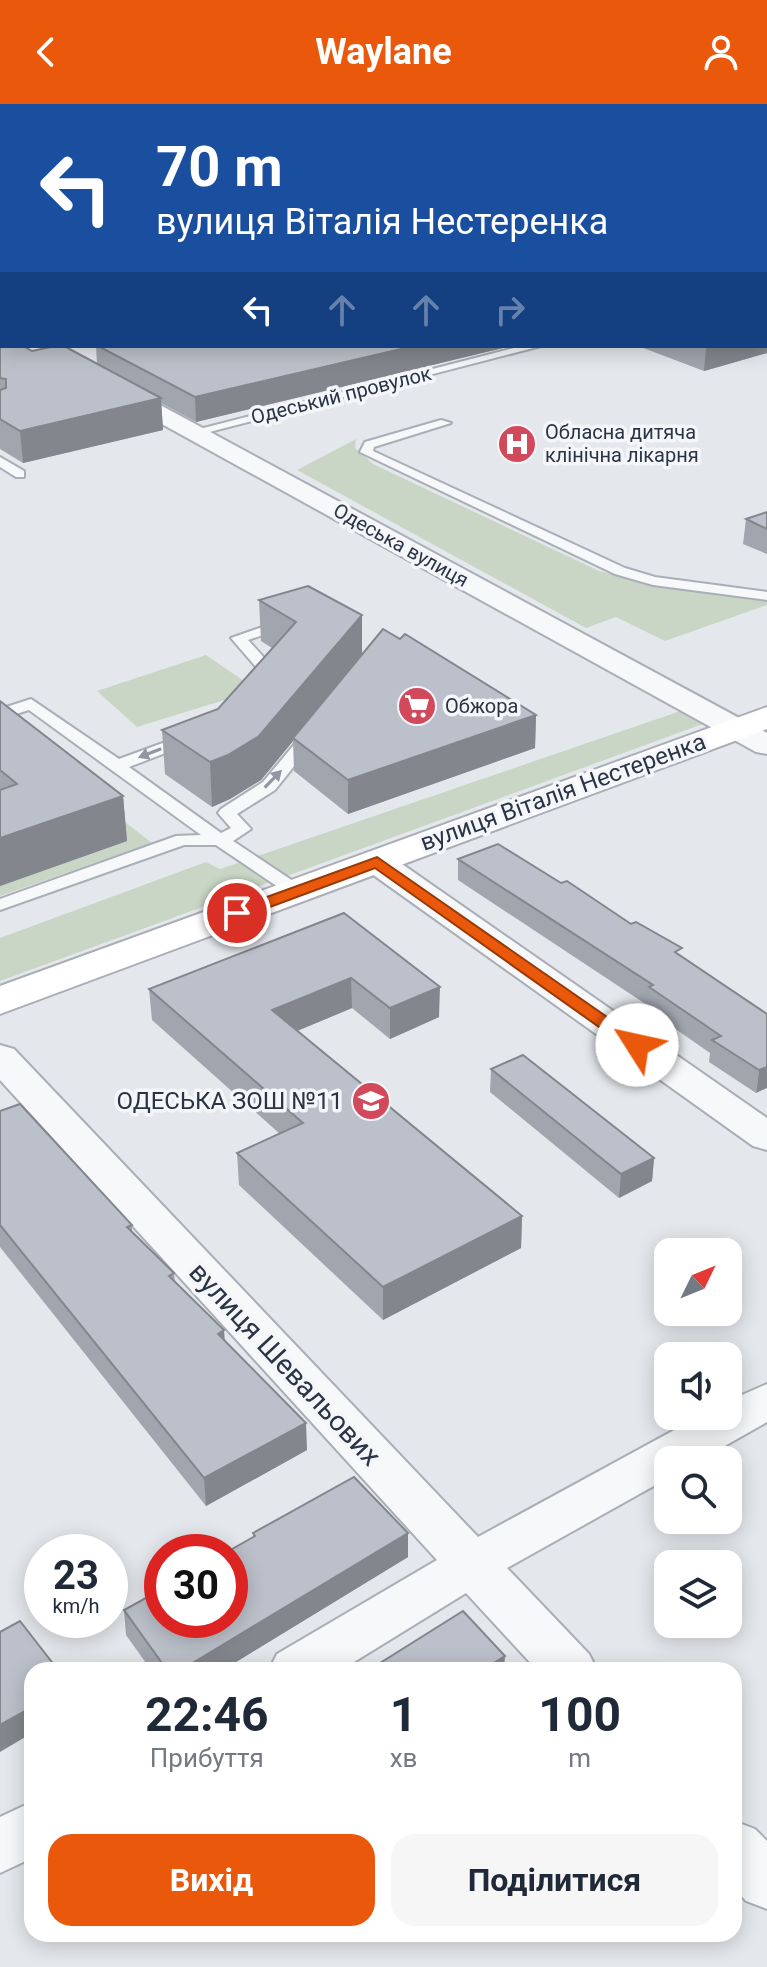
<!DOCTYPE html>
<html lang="uk">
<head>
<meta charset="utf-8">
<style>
  :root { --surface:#fff; --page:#f6f6f7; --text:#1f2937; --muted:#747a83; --accent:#ea580c }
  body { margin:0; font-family:Roboto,sans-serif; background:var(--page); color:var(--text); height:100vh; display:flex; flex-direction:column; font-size:30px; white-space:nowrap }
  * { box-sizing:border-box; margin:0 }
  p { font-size:26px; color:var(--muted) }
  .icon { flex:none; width:44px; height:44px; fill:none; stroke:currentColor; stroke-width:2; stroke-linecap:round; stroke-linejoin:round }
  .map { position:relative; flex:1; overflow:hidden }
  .drawer { position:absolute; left:24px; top:1558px; width:718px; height:280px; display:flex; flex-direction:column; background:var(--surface); border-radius:24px; box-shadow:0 4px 20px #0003 }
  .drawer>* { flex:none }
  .top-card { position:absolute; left:0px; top:0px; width:768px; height:244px; box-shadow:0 4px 20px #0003; background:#1a4fa0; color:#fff; overflow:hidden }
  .needle { width:52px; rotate:47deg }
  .tools { position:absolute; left:654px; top:1134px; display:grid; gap:16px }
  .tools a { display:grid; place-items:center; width:88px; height:88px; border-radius:16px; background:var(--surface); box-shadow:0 4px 20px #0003; font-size:40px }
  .speed { position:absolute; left:24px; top:1430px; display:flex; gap:16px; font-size:40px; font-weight:700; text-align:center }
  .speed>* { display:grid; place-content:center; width:104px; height:104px; border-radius:50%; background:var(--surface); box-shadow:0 4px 20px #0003; line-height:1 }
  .speed small { font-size:20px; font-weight:400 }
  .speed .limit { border:12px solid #d22; background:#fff; color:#111 }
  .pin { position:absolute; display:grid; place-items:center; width:68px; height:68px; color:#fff; margin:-34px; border:4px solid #fff; border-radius:50%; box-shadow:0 2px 8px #0007 }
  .me { position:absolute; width:88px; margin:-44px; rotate:305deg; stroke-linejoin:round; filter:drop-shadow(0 0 6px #0008) }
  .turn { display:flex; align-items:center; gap:28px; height:168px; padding:0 24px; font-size:36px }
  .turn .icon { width:104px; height:104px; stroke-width:2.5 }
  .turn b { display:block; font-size:56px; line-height:68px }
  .lanes { display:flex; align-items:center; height:76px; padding:0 24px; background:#0003; justify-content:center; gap:40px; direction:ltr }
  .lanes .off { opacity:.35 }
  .eta { display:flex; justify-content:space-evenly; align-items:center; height:136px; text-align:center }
  .eta b { font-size:48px; font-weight:700; line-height:56px }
  .action { display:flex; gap:16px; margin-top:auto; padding:16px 24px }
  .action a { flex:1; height:92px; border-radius:24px; background:var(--accent); color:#fff; font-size:32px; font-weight:700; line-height:92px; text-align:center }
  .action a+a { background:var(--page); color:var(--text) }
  header { display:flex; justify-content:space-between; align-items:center; height:104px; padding:0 24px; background:var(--accent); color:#fff; font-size:36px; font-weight:700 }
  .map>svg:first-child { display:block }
  .green { fill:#c9d6c5 }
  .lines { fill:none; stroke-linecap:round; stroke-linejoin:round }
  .service-casing { stroke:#a9aeb7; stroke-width:4 }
  .minor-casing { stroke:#a9aeb7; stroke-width:4 }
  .tertiary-casing { stroke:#a9aeb7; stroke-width:4 }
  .secondary-casing { stroke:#a9aeb7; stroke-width:4 }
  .service { fill:#f7f8fa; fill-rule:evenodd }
  .minor { fill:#f7f8fa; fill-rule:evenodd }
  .tertiary { fill:#f7f8fa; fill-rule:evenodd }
  .secondary { fill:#fff; fill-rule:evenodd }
  .wall { fill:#a1a5ae }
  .shaded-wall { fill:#83868d }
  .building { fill:#bbc0ca; stroke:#83868d; stroke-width:2 }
  .oneway { fill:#9196a0 }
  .route { fill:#ea580c; stroke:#983908; stroke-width:2 }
  .labels { text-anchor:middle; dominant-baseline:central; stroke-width:7; stroke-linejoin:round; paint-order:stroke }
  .far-street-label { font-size:20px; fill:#2b3445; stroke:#f4f6f9 }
  .far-poi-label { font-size:20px; fill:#2b3445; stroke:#f4f6f9; text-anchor:start }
  .street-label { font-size:24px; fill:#2b3445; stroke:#f4f6f9 }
  .poi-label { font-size:24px; fill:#2b3445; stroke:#f4f6f9; text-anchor:end }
  .near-street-label { font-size:28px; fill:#2b3445; stroke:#f4f6f9 }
</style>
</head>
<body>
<header><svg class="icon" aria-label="back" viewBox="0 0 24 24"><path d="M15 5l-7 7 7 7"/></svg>Waylane<svg class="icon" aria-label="person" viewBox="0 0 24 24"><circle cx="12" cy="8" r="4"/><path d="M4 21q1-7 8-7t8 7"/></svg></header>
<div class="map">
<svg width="767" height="1863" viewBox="0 0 767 1863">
  <rect width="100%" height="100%" fill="#e4e7ec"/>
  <g class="green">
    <polygon points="356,335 355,344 373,360 599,467 632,475 756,485 757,491 767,496 767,501 665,537 616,513 586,524 297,366"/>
    <polygon points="206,551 257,586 137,623 97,587"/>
    <polygon points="695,602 711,617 0,877 0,834 206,758 220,765"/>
    <polygon points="0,621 152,739 0,792"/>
  </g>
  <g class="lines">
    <g class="service-casing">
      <g id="service">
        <polygon points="356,0 369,0 371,2 358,2"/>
        <rect x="0" y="197" width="2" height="6"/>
        <polygon points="522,242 541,242 194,332 188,328"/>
        <polygon points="441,316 451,319 374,343 373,347 625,464 655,473 767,488 767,496 653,481 615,470 360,348 365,338"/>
        <polygon points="0,353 24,367 24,373 16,373 0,363"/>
        <polygon points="285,515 292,519 290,522 248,536 278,569 271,582 261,582 258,579 262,570 231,534"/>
        <polygon points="31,595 119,655 182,632 194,632 194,638 129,663 221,729 231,724 218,709 221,705 263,678 303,630 315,630 315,636 275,686 237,710 251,725 233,737 302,783 305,787 302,791 290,791 216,741 184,741 0,806 0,795 176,732 201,731 29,606 0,615 0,605"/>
      </g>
    </g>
    <g class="minor-casing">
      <g id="minor">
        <polygon points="141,0 160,0 162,2 142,2"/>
        <rect x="766" y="103" width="1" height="10"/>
        <rect x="0" y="217" width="2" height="13"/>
        <polygon points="25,242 51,242 767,629 767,650 756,648 28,246"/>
        <polygon points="377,748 389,751 767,1014 767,1046 753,1042 365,765 360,758 365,751"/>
        <polygon points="0,941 14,945 478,1433 700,1312 728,1312 728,1297 767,1280 767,1318 700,1356 668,1356 668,1374 507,1464 589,1550 597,1566 537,1566 466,1489 341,1566 269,1566 277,1550 437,1456 0,976"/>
        <polygon points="32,1698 32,1754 0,1769 0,1713"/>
        <polygon points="734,1717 755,1725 767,1737 767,1805 746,1797 734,1784"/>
      </g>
    </g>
    <g class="tertiary-casing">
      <g id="tertiary">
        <rect x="0" y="9" width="2" height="10"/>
        <rect x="766" y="39" width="1" height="12"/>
      </g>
    </g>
    <g class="secondary-casing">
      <polygon id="secondary" points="767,603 767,625 0,910 0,882"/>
    </g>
    <use href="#service" class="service"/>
    <use href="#minor" class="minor"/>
    <use href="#tertiary" class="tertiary"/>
    <use href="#secondary" class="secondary"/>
  </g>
  <g class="wall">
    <polygon points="523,0 767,0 767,19 766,2 530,2"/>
    <polygon points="0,47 2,47 2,193 0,192"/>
    <polygon points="767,207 767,249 704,267 638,242 766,242"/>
    <polygon points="0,229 32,247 97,260 96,242 511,242 196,318 161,299 163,326 23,359 0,345"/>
    <polygon points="767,408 767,450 743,440 746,415"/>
    <polygon points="259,496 362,550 536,611 535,644 348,710 294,667 293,637 261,676 230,695 212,703 165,670 162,626 218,605 272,544 261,537"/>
    <polygon points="0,597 123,692 127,737 0,782"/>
    <polygon points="458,755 561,779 631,820 681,852 767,910 756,989 709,958 710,949 647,905 647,901 458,776"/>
    <polygon points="344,809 439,913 390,935 352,904 297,927 522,1112 521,1144 383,1216 239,1081 237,1049 280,1030 152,916 149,885"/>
    <polygon points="491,965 654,1054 652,1077 619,1094 490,988"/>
    <polygon points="0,1007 132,1121 132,1128 174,1169 175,1178 225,1237 307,1346 206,1402 0,1143"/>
    <polygon points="253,1429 408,1453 223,1566 151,1566 126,1531 124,1506 253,1433"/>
  </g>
  <g class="shaded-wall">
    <polygon points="724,0 733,0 733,2 713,2"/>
    <polygon points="766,227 767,227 767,249 704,267 706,244 712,242 766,242"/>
    <polygon points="414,242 511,242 196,318 195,293"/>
    <polygon points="161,294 163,326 23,359 20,327"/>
    <polygon points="362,511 362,553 293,634 293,637 261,676 230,695 212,703 210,658"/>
    <polygon points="536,611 535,644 348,710 348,676"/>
    <polygon points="123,692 127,737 0,782 0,734"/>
    <polygon points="351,874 352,904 273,937 272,906"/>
    <polygon points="440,883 439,913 390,935 390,904"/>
    <polygon points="767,963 767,984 756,989 759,966"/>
    <polygon points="654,1054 652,1077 619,1094 621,1070"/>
    <polygon points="522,1112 521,1144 383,1216 383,1183"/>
    <polygon points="224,1226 226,1253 218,1230"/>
    <polygon points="306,1319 307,1346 206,1402 204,1374"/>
    <polygon points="408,1429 408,1453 223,1566 181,1566"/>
    <polygon points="505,1552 504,1566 482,1566"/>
    <polygon points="32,1603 32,1629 0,1648 0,1621"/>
  </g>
  <g class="building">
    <polygon points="562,0 724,0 713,2 568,2"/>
    <polygon points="739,0 767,0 767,7 766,2 747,2"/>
    <polygon points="0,47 2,47 2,172 0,171"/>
    <polygon points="766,206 767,207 766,227"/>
    <polygon points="0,229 2,231 2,242 23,242 32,247 55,242 64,242 161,294 20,327 0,315 0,286 6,284 6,275 0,274"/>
    <polygon points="98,242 414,242 195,293"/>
    <polygon points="767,408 767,425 746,415"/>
    <polygon points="308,482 362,511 259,632 228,651 210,658 162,626 218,605 296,518 259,496"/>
    <polygon points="383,525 400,535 405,530 536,611 348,676 293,634"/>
    <polygon points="0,597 123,692 0,734 0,686 17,680 0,666"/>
    <polygon points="498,740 561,779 567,777 631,820 636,818 682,844 675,848 767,910 767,963 759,966 712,936 721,932 649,883 653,881 458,755"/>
    <polygon points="344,809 440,883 390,904 351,874 272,906 522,1112 383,1183 237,1049 303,1019 149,885"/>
    <polygon points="523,951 654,1054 621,1070 491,965"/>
    <polygon points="20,1000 132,1121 127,1123 174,1169 169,1172 224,1226 218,1230 306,1319 204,1374 0,1121 0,1007"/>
    <polygon points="354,1373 408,1429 181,1566 167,1566 124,1506 162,1485 162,1516 230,1516 230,1448 227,1448 255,1432 253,1429"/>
    <polygon points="463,1507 505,1552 482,1566 369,1566"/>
    <polygon points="20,1517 58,1566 32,1566 32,1603 0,1621 0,1528"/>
  </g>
  <defs><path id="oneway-solid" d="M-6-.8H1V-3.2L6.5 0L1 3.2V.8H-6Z" transform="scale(2)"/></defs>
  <g class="oneway">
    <use href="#oneway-solid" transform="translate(150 649) rotate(159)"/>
    <use href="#oneway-solid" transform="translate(273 675) rotate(-46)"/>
  </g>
  <polygon class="route" points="377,753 643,938 646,941 643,945 630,945 375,764 243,813 231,813 229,809 231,806"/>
  <defs>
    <g id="hospital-disc" transform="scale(2)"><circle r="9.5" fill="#d1495b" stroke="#f4f6f9"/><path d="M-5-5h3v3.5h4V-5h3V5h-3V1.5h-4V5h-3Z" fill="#fff"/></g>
    <g id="supermarket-disc" transform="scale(2)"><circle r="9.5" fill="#d1495b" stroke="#f4f6f9"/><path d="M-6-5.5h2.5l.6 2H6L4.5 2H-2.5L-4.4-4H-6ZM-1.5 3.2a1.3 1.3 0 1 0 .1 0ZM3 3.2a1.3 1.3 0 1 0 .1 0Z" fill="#fff"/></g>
    <g id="school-disc" transform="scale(2)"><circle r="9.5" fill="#d1495b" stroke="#f4f6f9"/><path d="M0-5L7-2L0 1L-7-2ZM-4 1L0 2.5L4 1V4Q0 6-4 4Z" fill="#fff"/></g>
  </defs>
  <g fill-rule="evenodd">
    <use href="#hospital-disc" x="517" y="340"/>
    <use href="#supermarket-disc" x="417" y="602"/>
    <use href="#school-disc" x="371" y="997"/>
  </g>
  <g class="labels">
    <g class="far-street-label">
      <text transform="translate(341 291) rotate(-14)">Одеський провулок</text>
      <text transform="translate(401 441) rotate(29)">Одеська вулиця</text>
    </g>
    <g class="far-poi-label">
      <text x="545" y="328">Обласна дитяча<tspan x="545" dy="23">клінічна лікарня</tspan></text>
      <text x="445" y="602">Обжора</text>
    </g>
    <g class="street-label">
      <text transform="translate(563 688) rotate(-20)">вулиця Віталія Нестеренка</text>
    </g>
    <g class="poi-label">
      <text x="343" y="997">ОДЕСЬКА ЗОШ №11</text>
    </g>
    <g class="near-street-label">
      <text transform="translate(285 1260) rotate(47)">вулиця Шевальових</text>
    </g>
  </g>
</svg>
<div class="tools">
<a><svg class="needle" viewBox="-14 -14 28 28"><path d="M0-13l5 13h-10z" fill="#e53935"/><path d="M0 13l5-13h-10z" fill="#747a83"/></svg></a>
<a><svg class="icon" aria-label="sound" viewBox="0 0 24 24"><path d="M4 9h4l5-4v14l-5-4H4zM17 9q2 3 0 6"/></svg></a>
<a><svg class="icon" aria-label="search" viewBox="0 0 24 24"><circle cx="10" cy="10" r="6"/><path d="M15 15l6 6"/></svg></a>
<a><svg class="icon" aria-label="layers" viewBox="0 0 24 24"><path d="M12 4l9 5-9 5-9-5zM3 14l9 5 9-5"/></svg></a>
</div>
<div class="speed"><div>23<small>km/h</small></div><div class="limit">30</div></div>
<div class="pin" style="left:237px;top:809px;background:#d93025"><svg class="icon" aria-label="arrive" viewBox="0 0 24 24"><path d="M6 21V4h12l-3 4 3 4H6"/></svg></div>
<svg class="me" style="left:637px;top:941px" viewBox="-20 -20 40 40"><circle r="19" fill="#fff"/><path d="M0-13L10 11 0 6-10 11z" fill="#ea580c"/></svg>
<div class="top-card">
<div class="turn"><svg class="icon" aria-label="left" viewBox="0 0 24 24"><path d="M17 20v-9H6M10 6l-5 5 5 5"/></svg><div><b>70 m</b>вулиця Віталія Нестеренка</div></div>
<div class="lanes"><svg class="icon" aria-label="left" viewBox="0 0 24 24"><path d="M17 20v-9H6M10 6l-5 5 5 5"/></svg><svg class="icon off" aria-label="ahead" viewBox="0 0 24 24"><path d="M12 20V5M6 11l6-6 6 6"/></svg><svg class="icon off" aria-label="ahead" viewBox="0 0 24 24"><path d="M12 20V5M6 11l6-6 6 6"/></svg><svg class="icon off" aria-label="right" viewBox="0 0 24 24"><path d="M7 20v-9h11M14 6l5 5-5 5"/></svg></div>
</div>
<section class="drawer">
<div class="eta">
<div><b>22:46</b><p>Прибуття</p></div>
<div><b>1</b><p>хв</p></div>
<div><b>100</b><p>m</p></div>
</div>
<div class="action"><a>Вихід</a><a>Поділитися</a></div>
</section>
</div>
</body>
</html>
